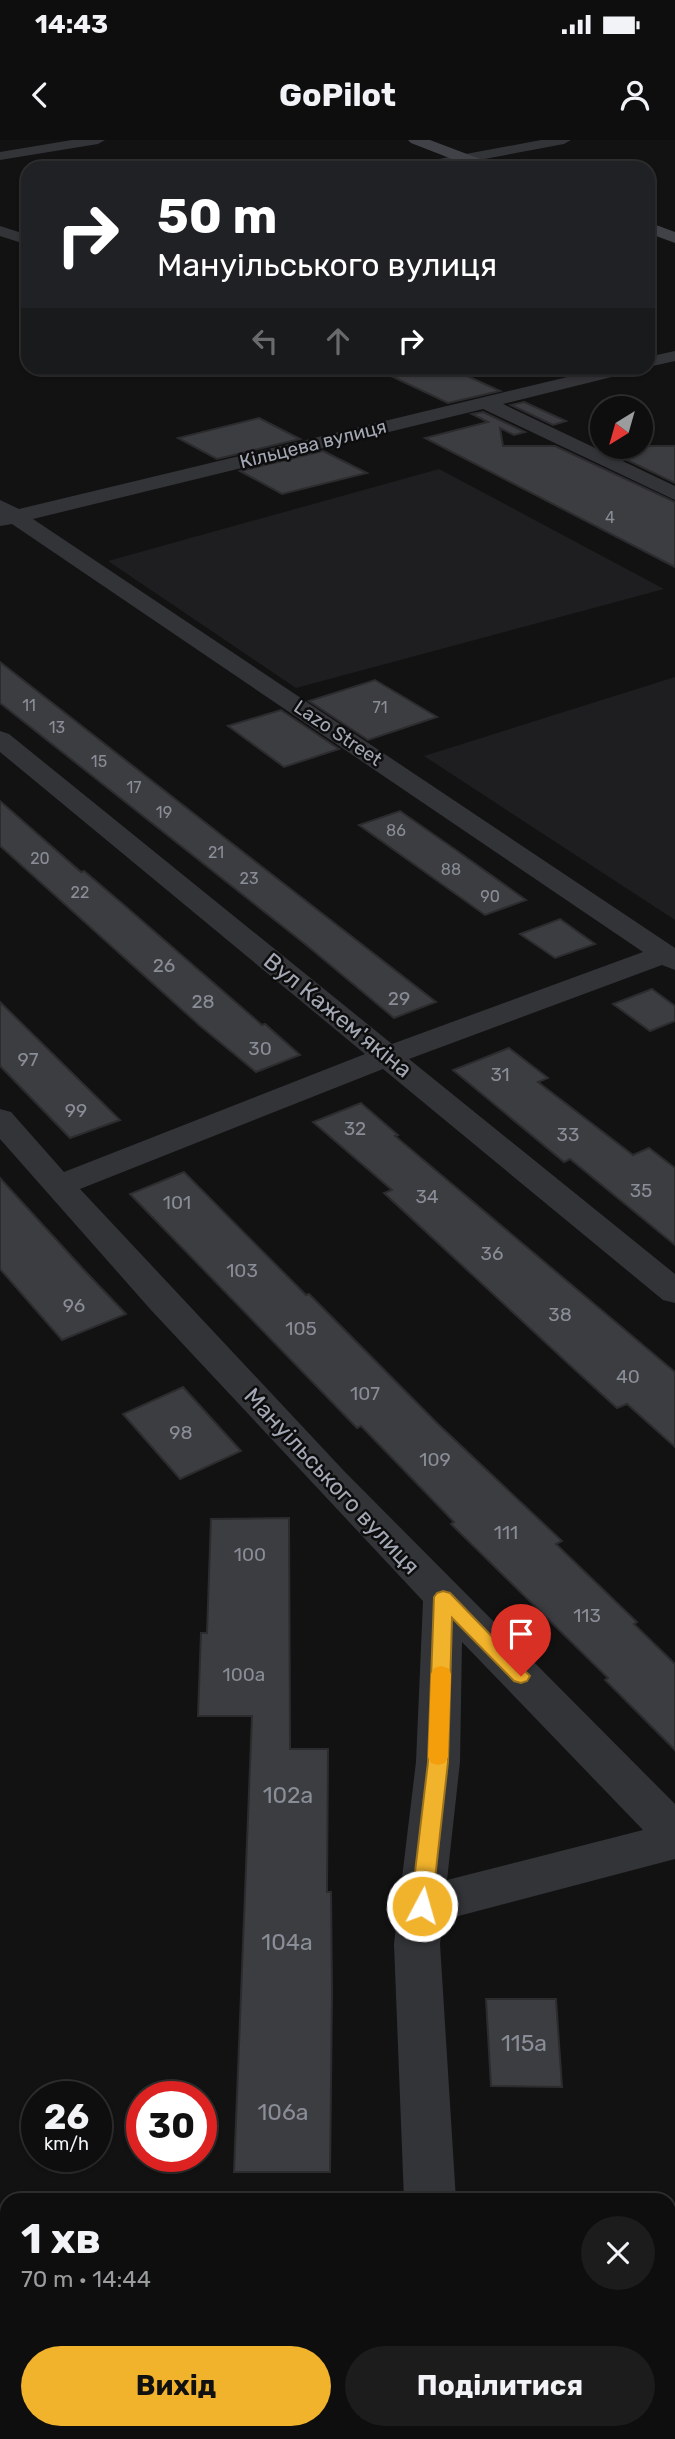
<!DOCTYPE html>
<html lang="uk">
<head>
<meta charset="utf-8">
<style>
  :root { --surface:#0e0e0e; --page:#1c1c1c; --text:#f1f3f6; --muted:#9b9c9e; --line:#2e2e2e; --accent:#f1b22c }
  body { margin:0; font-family:Rubik,sans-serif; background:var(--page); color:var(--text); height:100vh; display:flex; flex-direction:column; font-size:26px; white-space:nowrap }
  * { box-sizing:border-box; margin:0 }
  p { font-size:23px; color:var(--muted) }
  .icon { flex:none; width:38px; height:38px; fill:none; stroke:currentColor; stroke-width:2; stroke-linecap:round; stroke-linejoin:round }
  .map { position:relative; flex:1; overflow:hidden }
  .drawer { position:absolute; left:0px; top:2053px; width:676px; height:247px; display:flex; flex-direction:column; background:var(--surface); border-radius:21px 21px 0 0; box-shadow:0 2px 5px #0004,0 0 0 2px var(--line) }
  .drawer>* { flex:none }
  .banner { position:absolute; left:21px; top:21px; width:634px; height:214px; border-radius:21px; box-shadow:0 2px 5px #0004,0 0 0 2px var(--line); background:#202124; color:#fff; overflow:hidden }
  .needle { width:46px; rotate:217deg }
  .fabs { position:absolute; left:590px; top:256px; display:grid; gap:14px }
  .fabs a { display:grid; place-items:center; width:63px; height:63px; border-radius:50%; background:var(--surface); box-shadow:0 2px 5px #0004,0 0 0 2px var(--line); font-size:35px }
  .speed { position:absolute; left:21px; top:1941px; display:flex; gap:14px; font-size:35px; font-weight:700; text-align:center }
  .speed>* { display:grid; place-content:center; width:91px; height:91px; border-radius:50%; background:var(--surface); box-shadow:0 2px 5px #0004,0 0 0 2px var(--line); line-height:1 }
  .speed small { font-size:18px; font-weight:400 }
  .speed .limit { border:10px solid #d22; background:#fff; color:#111 }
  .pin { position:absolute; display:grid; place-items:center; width:60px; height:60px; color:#fff; margin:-72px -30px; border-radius:50% 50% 50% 0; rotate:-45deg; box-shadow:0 0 7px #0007 }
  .pin .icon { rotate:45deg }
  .me { position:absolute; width:77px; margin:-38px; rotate:6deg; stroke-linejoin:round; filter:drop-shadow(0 0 5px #0008) }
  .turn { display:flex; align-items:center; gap:24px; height:147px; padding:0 21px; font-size:32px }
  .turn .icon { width:91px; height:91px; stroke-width:2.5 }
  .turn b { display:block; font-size:49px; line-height:60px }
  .lanes { display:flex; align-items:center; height:66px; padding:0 21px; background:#0003; justify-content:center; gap:35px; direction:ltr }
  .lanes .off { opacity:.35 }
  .round { display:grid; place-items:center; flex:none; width:74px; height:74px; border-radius:37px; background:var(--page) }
  .summary { display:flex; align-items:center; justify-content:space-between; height:119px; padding:0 21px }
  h1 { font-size:42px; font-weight:700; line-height:52px }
  .primary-button { display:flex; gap:14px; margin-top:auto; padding:14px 21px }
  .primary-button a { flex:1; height:80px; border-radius:42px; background:var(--accent); color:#111; font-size:28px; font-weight:700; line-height:80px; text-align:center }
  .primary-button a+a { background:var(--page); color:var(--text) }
  .status { display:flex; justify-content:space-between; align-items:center; height:49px; padding:0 35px; background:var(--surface); direction:ltr }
  .status svg { height:19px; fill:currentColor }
  header { display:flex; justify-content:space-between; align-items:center; height:91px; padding:0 21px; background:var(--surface); font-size:32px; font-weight:700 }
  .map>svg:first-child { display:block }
  .built { fill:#1e1e20 }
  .building { fill:#3c3d40; stroke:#2c2c2f; stroke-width:2 }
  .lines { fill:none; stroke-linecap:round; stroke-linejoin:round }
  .street { fill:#333438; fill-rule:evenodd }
  .secondary { fill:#414248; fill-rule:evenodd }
  .route { fill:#f1b22c; stroke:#9d741d; stroke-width:2 }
  .slow { fill:#f59e0b }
  .labels { text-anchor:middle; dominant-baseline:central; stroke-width:5; stroke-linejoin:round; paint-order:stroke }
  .far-number-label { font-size:16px; fill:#898d97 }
  .far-street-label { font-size:19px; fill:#a3a8b4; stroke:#0d0d0e }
  .number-label { font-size:19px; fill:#898d97 }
  .street-label { font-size:23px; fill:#a3a8b4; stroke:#0d0d0e }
  .near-number-label { font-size:23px; fill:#898d97 }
</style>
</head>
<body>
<div class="status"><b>14:43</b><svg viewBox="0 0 49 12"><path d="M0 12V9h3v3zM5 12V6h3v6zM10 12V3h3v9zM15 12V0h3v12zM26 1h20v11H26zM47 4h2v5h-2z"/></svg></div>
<header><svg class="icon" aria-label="back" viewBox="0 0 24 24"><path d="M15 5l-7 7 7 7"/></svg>GoPilot<svg class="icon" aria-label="person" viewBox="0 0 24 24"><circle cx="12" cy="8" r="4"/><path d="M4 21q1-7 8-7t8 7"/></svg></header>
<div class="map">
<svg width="675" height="2299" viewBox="0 0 675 2299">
  <rect width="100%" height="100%" fill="#121213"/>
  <g class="built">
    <polygon points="439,329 664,449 296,548 108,421"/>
    <polygon points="675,537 675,780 424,616"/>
  </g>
  <g class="building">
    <polygon points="374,228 450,228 500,251 448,263"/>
    <polygon points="524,262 566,281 553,285 511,265"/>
    <polygon points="483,272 525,292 514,295 500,288 503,306 555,306 675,362 675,427 425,298 488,282 472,274"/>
    <polygon points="259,278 300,299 217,319 178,298"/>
    <polygon points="598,306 675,306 675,343"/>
    <polygon points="323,311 367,333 282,354 240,331"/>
    <polygon points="0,522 220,694 436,862 394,878 305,804 0,563"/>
    <polygon points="375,540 437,577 368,600 309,561"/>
    <polygon points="281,570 339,609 284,627 228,586"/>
    <polygon points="0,661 81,732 84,731 124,765 262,885 265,884 300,915 256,932 199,885 0,706"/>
    <polygon points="400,671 456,710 526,760 485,775 359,685"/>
    <polygon points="560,779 595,804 555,818 520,794"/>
    <polygon points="652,849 675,866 675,881 650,891 613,864"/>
    <polygon points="0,862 120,980 70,998 0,926"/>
    <polygon points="509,908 548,938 538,942 633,1015 649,1008 675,1028 675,1105 570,1019 564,1022 453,930"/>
    <polygon points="361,963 398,995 395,996 675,1232 675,1307 627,1264 617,1268 574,1229 384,1053 392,1050 313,982"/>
    <polygon points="184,1032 306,1155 309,1154 438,1284 562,1401 556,1404 637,1482 634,1484 675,1524 675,1610 605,1540 608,1538 451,1384 454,1382 361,1286 357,1288 130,1054"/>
    <polygon points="0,1038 85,1131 126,1174 62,1200 0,1129"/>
    <polygon points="183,1247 241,1311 180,1339 123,1274"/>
    <polygon points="289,1378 290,1609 328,1609 327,1752 331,1752 332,1851 330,2032 234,2032 252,1576 198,1576 201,1493 207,1493 211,1379"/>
    <polygon points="486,1859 556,1859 562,1947 491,1946"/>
  </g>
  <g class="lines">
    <g class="street">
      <polygon points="72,0 105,0 98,4 0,20 0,12"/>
      <polygon points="541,0 571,0 564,4 436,28 405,28 412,24"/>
      <polygon points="0,86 28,95 28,105 0,96"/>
      <polygon points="675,211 675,221 648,227 648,217"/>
      <path d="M605 228H635L632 232 503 264 675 346V360L483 269 33 379 675 808V830L662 825 409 919 675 1134V1163L663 1160 383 929 80 1049 345 1332 675 1664V1719L443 1780 440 1804 456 2060H404L394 1804 416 1622 423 1461 151 1170 0 999V969L11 972 64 1032 365 914 0 612V591L9 594 392 904 643 812 12 384 0 386V360L19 369ZM462 1502 488 1529 643 1690 447 1740 460 1622Z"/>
      <rect x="414" y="2292" width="56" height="7"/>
    </g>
    <g class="secondary">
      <polygon points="408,0 430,0 496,25 498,28 475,28 411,3"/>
      <polygon points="648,82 675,92 675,103 648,93"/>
    </g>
  </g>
  <polygon class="route" points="443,1451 450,1453 530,1536 527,1541 521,1543 514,1541 452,1478 448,1622 432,1766 429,1772 422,1775 414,1772 411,1766 428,1622 434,1457 437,1453"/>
  <polygon class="slow" points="441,1526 448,1528 451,1534 448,1617 445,1623 438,1625 431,1623 428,1617 431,1534 434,1528"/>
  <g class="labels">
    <g class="far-number-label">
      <text x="610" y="377">4</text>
      <text x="29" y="565">11</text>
      <text x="380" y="567">71</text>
      <text x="57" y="587">13</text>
      <text x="99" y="621">15</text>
      <text x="134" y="647">17</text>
      <text x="164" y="672">19</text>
      <text x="396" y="690">86</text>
      <text x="216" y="712">21</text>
      <text x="40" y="718">20</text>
      <text x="451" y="729">88</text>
      <text x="249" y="738">23</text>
      <text x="80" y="752">22</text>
      <text x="490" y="756">90</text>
    </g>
    <g class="far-street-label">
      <text transform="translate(313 304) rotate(-14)">Кільцева вулиця</text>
      <text transform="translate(338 593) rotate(34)">Lazo Street</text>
    </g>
    <g class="number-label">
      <text x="164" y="825">26</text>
      <text x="399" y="858">29</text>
      <text x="203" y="861">28</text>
      <text x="260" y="908">30</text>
      <text x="28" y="919">97</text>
      <text x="500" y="934">31</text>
      <text x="76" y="970">99</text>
      <text x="355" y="988">32</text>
      <text x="568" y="994">33</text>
      <text x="641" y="1050">35</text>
      <text x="427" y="1056">34</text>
      <text x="177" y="1062">101</text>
      <text x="492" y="1113">36</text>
      <text x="242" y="1130">103</text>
      <text x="74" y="1165">96</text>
      <text x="560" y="1174">38</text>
      <text x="301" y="1188">105</text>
      <text x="628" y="1236">40</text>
      <text x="365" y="1253">107</text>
      <text x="181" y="1292">98</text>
      <text x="435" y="1319">109</text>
      <text x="506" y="1392">111</text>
      <text x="250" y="1414">100</text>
      <text x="587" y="1475">113</text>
      <text x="244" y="1534">100а</text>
    </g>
    <g class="street-label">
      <text transform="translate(338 875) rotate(39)">Вул Кажем'якіна</text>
      <text transform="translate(332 1341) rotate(47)">Мануільського вулиця</text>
    </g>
    <g class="near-number-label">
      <text x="288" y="1655">102а</text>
      <text x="287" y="1802">104а</text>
      <text x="524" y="1903">115а</text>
      <text x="283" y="1972">106а</text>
    </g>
  </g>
</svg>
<div class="fabs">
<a><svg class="needle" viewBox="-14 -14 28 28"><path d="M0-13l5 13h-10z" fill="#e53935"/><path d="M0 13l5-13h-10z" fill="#9b9c9e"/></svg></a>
</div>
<div class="speed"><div>26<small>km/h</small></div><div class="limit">30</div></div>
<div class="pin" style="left:521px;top:1536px;background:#d93025"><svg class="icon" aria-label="arrive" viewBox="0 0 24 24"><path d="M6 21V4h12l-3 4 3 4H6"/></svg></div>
<svg class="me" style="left:422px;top:1766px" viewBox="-20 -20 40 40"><circle r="17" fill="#f1b22c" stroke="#fff" stroke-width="3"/><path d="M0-11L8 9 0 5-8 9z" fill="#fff"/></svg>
<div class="banner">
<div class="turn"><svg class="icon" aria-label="right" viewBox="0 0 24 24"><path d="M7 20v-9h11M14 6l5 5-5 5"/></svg><div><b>50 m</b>Мануільського вулиця</div></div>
<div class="lanes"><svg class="icon off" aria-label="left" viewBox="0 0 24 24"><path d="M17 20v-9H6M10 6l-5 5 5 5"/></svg><svg class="icon off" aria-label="ahead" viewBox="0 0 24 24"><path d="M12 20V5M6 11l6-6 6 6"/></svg><svg class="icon" aria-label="right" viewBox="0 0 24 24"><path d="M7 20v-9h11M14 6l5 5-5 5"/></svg></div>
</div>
<section class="drawer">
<div class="summary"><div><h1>1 хв</h1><p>70 m · 14:44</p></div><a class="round"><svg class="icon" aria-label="close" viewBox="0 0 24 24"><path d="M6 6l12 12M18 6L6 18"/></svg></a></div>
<div class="primary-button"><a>Вихід</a><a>Поділитися</a></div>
</section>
</div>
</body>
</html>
